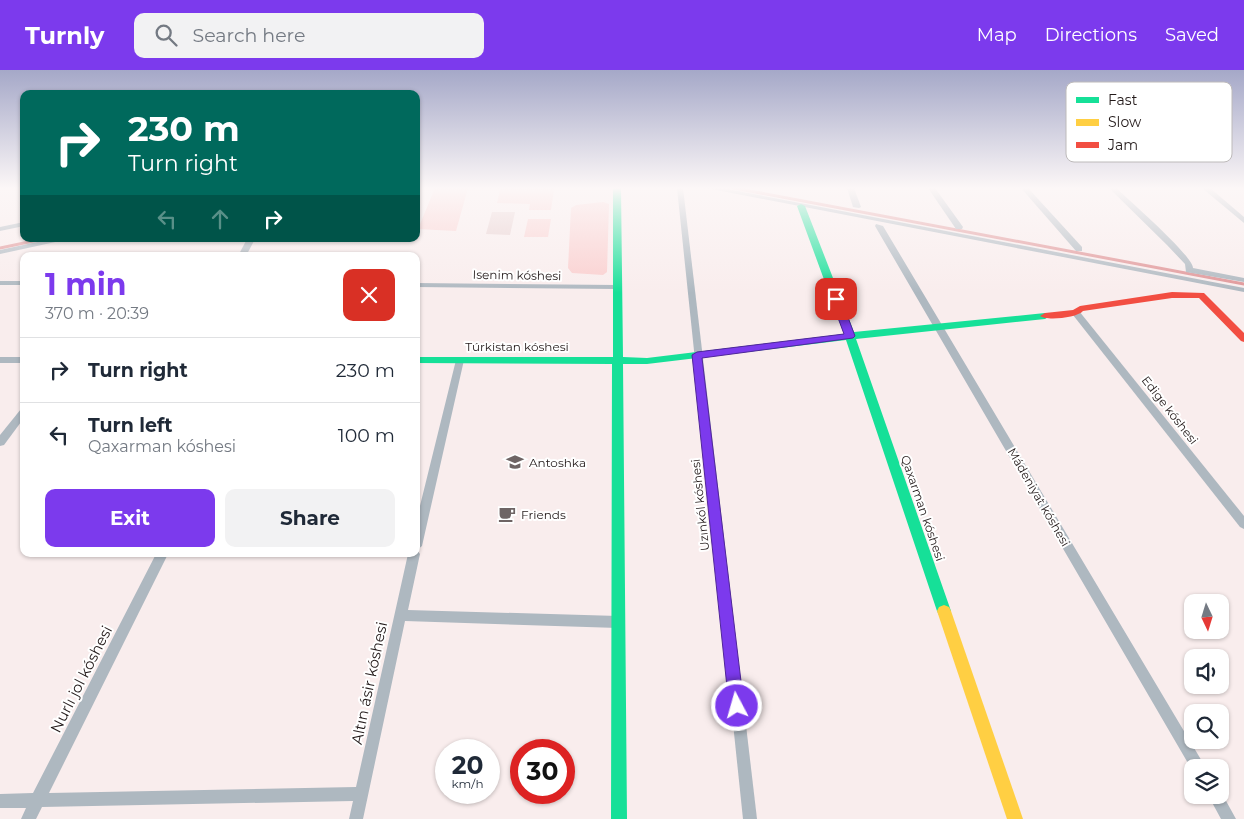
<!DOCTYPE html>
<html lang="en">
<head>
<meta charset="utf-8">
<style>
  :root { --surface:#fff; --page:#f2f2f3; --text:#1f2937; --muted:#747a83; --line:#e0e1e3; --accent:#7c3aed }
  body { margin:0; font-family:Montserrat,sans-serif; background:var(--page); color:var(--text); height:100vh; display:flex; flex-direction:column; font-size:19px; white-space:nowrap }
  * { box-sizing:border-box; margin:0 }
  p { font-size:16px; color:var(--muted) }
  .icon { flex:none; width:28px; height:28px; fill:none; stroke:currentColor; stroke-width:2; stroke-linecap:round; stroke-linejoin:round }
  .map { position:relative; flex:1; overflow:hidden }
  .details { position:absolute; left:20px; top:182px; width:400px; height:305px; display:flex; flex-direction:column; background:var(--surface); border-radius:10px; box-shadow:0 1px 4px #0004 }
  .details>* { flex:none }
  .top-card { position:absolute; left:20px; top:20px; width:400px; height:152px; border-radius:10px; box-shadow:0 1px 4px #0004; background:#00695c; color:#fff; overflow:hidden }
  .needle { width:32px; rotate:176deg }
  .buttons { position:absolute; left:1184px; top:524px; display:grid; gap:10px }
  .buttons a { display:grid; place-items:center; width:45px; height:45px; border-radius:10px; background:var(--surface); box-shadow:0 1px 4px #0004; font-size:25px }
  .speed { position:absolute; left:435px; top:669px; display:flex; gap:10px; font-size:25px; font-weight:700; text-align:center }
  .speed>* { display:grid; place-content:center; width:65px; height:65px; border-radius:50%; background:var(--surface); box-shadow:0 1px 4px #0004; line-height:1 }
  .speed small { font-size:12px; font-weight:400 }
  .speed .limit { border:8px solid #d22; background:#fff; color:#111 }
  .pin { position:absolute; display:grid; place-items:center; width:42px; height:42px; color:#fff; margin:-21px; border-radius:10px; box-shadow:0 2px 8px #0006 }
  .me { position:absolute; width:55px; margin:-28px; rotate:354deg; stroke-linejoin:round; filter:drop-shadow(0 0 4px #0008) }
  .turn { display:flex; align-items:center; gap:18px; height:105px; padding:0 25px; font-size:22px }
  .turn .icon { width:65px; height:65px; stroke-width:2.5 }
  .turn b { display:block; font-size:35px; line-height:42px }
  .lanes { display:flex; align-items:center; height:48px; padding:0 25px; background:#0003; justify-content:center; gap:25px; direction:ltr }
  .lanes .off { opacity:.35 }
  .round { display:grid; place-items:center; flex:none; width:52px; height:52px; border-radius:10px; background:var(--page) }
  .overview { display:flex; align-items:center; justify-content:space-between; height:85px; padding:0 25px }
  h1 { font-size:30px; font-weight:700; line-height:38px; color:var(--accent) }
  .primary-button { display:flex; gap:10px; margin-top:auto; padding:10px 25px }
  .primary-button a { flex:1; height:58px; border-radius:10px; background:var(--accent); color:#fff; font-size:20px; font-weight:700; line-height:58px; text-align:center }
  .primary-button a+a { background:var(--page); color:var(--text) }
  ul { padding:0; list-style:none }
  li { display:flex; align-items:center; gap:15px; height:65px; padding:0 25px; border-top:1px solid var(--line) }
  li div { flex:1 }
  li b { display:block; font-size:19px }
  li em { font-style:normal }
  header { display:flex; align-items:center; gap:30px; box-sizing:border-box; height:70px; padding:0 25px; background:var(--accent); color:#fff }
  header strong { font-size:24px }
  nav { display:flex; gap:28px; margin-inline-start:auto; font-size:18px }
  .search { width:350px; height:45px; background:var(--page); display:flex; align-items:center; gap:12px; box-sizing:border-box; padding:0 18px; border-radius:10px; color:var(--muted); font-size:19px }
  .map>svg:first-child { display:block }
  .green { fill:#facece }
  .lines { fill:none; stroke-linecap:round; stroke-linejoin:round }
  .stream { stroke:#e09597; stroke-width:3 }
  .building { fill:#e6cdcd }
  .street { fill:#aeb8c0; fill-rule:evenodd }
  .fast { fill:#16e098; fill-rule:evenodd }
  .slow { fill:#ffcf43; fill-rule:evenodd }
  .jam { fill:#f24e42; fill-rule:evenodd }
  .route { fill:#7c3aed; stroke:#51269a }
  .labels { text-anchor:middle; dominant-baseline:central; stroke-width:4; stroke-linejoin:round; paint-order:stroke }
  .street-label { font-size:12px; fill:#231a1a; stroke:#fff }
  .poi-label { font-size:12px; fill:#231a1a; stroke:#fff; text-anchor:start }
  .near-street-label { font-size:15px; fill:#231a1a; stroke:#fff }
  .key { fill:#fff; stroke:#bdbaba; stroke-width:1 }
  .key-label { font-size:14px; fill:#231a1a }
</style>
</head>
<body>
<header>
<strong>Turnly</strong>
<div class="search"><svg class="icon" aria-label="search" viewBox="0 0 24 24"><circle cx="10" cy="10" r="6"/><path d="M15 15l6 6"/></svg>Search here</div>
<nav><a>Map</a><a>Directions</a><a>Saved</a></nav>
</header>
<div class="map">
<svg width="1244" height="749" viewBox="0 0 1244 749">
  <rect width="100%" height="100%" fill="#f9eded"/>
  <g class="green">
    <polygon points="435,118 468,118 456,161 418,159"/>
    <polygon points="500,119 554,119 551,140 529,140 530,134 497,133"/>
    <polygon points="603,132 609,134 607,202 603,205 572,203 568,198 571,138 576,135"/>
    <polygon points="528,149 551,149 548,167 524,167"/>
  </g>
  <g class="lines">
    <g class="stream">
      <polyline points="734,118 1244,214"/>
      <polyline points="0,178 43,169"/>
    </g>
  </g>
  <polygon class="building" points="492,142 515,142 510,165 486,164"/>
  <g class="lines">
    <g class="street">
      <polygon points="677,118 683,118 757,749 743,749"/>
      <polygon points="706,118 722,118 1244,218 1244,222"/>
      <polygon points="847,118 854,118 861,137 859,138 853,137"/>
      <polygon points="928,118 935,118 963,157 962,159 956,159"/>
      <polygon points="1021,118 1028,118 1082,177 1082,181 1076,181"/>
      <path d="M1109 118H1116C1129 130 1193 186 1193 198L1244 208V212L1186 202 1185 194 1167 175Z"/>
      <polygon points="1202,118 1210,118 1244,147 1244,153"/>
      <polygon points="24,152 24,156 0,161 0,157"/>
      <polygon points="876,154 883,156 1206,698 1192,698 1192,700 875,156"/>
      <polygon points="51,169 64,169 60,171 0,184 0,180"/>
      <polygon points="247,169 255,169 246,186 238,186"/>
      <rect x="0" y="211" width="24" height="4"/>
      <polygon points="416,213 617,215 621,217 617,219 416,217"/>
      <polygon points="1076,240 1079,241 1244,446 1244,459 1240,457 1073,245 1073,241"/>
      <rect x="0" y="287" width="24" height="6"/>
      <polygon points="460,287 464,290 422,476 417,480 420,484 408,540 618,546 622,548 624,552 622,556 618,558 405,551 363,749 349,749 353,731 42,737 36,749 21,749 26,738 0,738 0,724 33,723 156,484 168,484 49,723 356,717 408,484 416,484 416,452 456,290"/>
      <polygon points="24,338 24,348 4,375 0,376 0,365 21,339"/>
      <polygon points="1220,720 1236,749 1221,749 1208,725 1220,725"/>
    </g>
    <polygon class="fast" points="613,118 621,118 623,287 647,288 844,264 797,136 801,134 805,136 854,262 1045,243 1050,246 1045,249 856,269 951,541 949,545 944,547 939,545 937,541 846,270 647,294 623,294 627,749 611,749 612,294 416,293 416,287 613,287"/>
    <polygon class="slow" points="944,535 949,537 951,541 1023,749 1007,749 937,541 939,537"/>
    <path class="jam" d="M1172 222 1204 223 1244 263V272L1241 271 1199 228H1172L1083 241C1077 248 1046 251 1040 246L1045 243 1073 240 1080 236Z"/>
  </g>
  <linearGradient id="sky" x2="0" y2="1"><stop stop-color="#a5a8c8"/><stop offset="0.53" stop-color="#fcf7f7"/><stop offset="1" stop-color="#fcf7f7" stop-opacity="0"/></linearGradient>
  <rect width="1244" height="223" fill="url(#sky)"/>
  <polygon class="route" points="836,226 841,229 855,266 853,268 702,288 744,636 742,641 737,643 731,641 729,636 692,285 697,282 844,264 831,229"/>
  <defs>
    <g id="school-bare" transform="scale(1.35)"><path d="M0-5L7-2L0 1L-7-2ZM-4 1L0 2.5L4 1V4Q0 6-4 4Z" fill="#6e6464" stroke="#fff" stroke-width="2.5" paint-order="stroke"/></g>
    <g id="cafe-bare" transform="scale(1.35)"><path d="M-5.5-4.5H6V0H3Q3 3.5 0 3.5H-2.5Q-5.5 3.5-5.5 0ZM3-3.2v2h1.7v-2ZM-6 4.5H4V6H-6Z" fill="#6e6464" stroke="#fff" stroke-width="2.5" paint-order="stroke"/></g>
  </defs>
  <g fill-rule="evenodd">
    <use href="#school-bare" x="515" y="392"/>
    <use href="#cafe-bare" x="507" y="444"/>
  </g>
  <g class="labels">
    <g class="street-label">
      <text transform="translate(517 205) rotate(1)">Isenim kóshesi</text>
      <text x="517" y="276">Túrkistan kóshesi</text>
      <text transform="translate(1170 340) rotate(52)">Edige kóshesi</text>
      <text transform="translate(1039 427) rotate(60)">Mádeniyat kóshesi</text>
      <text transform="translate(700 435) rotate(-96)">Uzınkól kóshesi</text>
      <text transform="translate(923 438) rotate(71)">Qaxarman kóshesi</text>
    </g>
    <g class="poi-label">
      <text x="529" y="392">Antoshka</text>
      <text x="521" y="444">Friends</text>
    </g>
    <g class="near-street-label">
      <text transform="translate(81 609) rotate(-63)">Nurlı jol kóshesi</text>
      <text transform="translate(369 613) rotate(-78)">Altın ásir kóshesi</text>
    </g>
  </g>
  <rect x="1066" y="12" width="166" height="80" rx="8" class="key"/>
  <rect x="1076" y="27" width="23" height="6" fill="#16e098"/>
  <rect x="1076" y="49" width="23" height="7" fill="#ffcf43"/>
  <rect x="1076" y="72" width="23" height="6" fill="#f24e42"/>
  <g class="key-label">
    <text x="1108" y="35">Fast</text>
    <text x="1108" y="57">Slow</text>
    <text x="1108" y="80">Jam</text>
  </g>
</svg>
<div class="buttons">
<a><svg class="needle" viewBox="-14 -14 28 28"><path d="M0-13l5 13h-10z" fill="#e53935"/><path d="M0 13l5-13h-10z" fill="#747a83"/></svg></a>
<a><svg class="icon" aria-label="sound" viewBox="0 0 24 24"><path d="M4 9h4l5-4v14l-5-4H4zM17 9q2 3 0 6"/></svg></a>
<a><svg class="icon" aria-label="search" viewBox="0 0 24 24"><circle cx="10" cy="10" r="6"/><path d="M15 15l6 6"/></svg></a>
<a><svg class="icon" aria-label="layers" viewBox="0 0 24 24"><path d="M12 4l9 5-9 5-9-5zM3 14l9 5 9-5"/></svg></a>
</div>
<div class="speed"><div>20<small>km/h</small></div><div class="limit">30</div></div>
<div class="pin" style="left:836px;top:229px;background:#d93025"><svg class="icon" aria-label="arrive" viewBox="0 0 24 24"><path d="M6 21V4h12l-3 4 3 4H6"/></svg></div>
<svg class="me" style="left:737px;top:636px" viewBox="-20 -20 40 40"><circle r="17" fill="#7c3aed" stroke="#fff" stroke-width="3"/><path d="M0-11L8 9 0 5-8 9z" fill="#fff"/></svg>
<div class="top-card">
<div class="turn"><svg class="icon" aria-label="right" viewBox="0 0 24 24"><path d="M7 20v-9h11M14 6l5 5-5 5"/></svg><div><b>230 m</b>Turn right</div></div>
<div class="lanes"><svg class="icon off" aria-label="left" viewBox="0 0 24 24"><path d="M17 20v-9H6M10 6l-5 5 5 5"/></svg><svg class="icon off" aria-label="ahead" viewBox="0 0 24 24"><path d="M12 20V5M6 11l6-6 6 6"/></svg><svg class="icon" aria-label="right" viewBox="0 0 24 24"><path d="M7 20v-9h11M14 6l5 5-5 5"/></svg></div>
</div>
<section class="details">
<div class="overview"><div><h1>1 min</h1><p>370 m · 20:39</p></div><a class="round" style="background:#d93025;color:#fff"><svg class="icon" aria-label="close" viewBox="0 0 24 24"><path d="M6 6l12 12M18 6L6 18"/></svg></a></div>
<ul>
<li><svg class="icon" aria-label="right" viewBox="0 0 24 24"><path d="M7 20v-9h11M14 6l5 5-5 5"/></svg><div><b>Turn right</b></div><em>230 m</em></li>
<li><svg class="icon" aria-label="left" viewBox="0 0 24 24"><path d="M17 20v-9H6M10 6l-5 5 5 5"/></svg><div><b>Turn left</b><p>Qaxarman kóshesi</p></div><em>100 m</em></li>
</ul>
<div class="primary-button"><a>Exit</a><a>Share</a></div>
</section>
</div>
</body>
</html>
